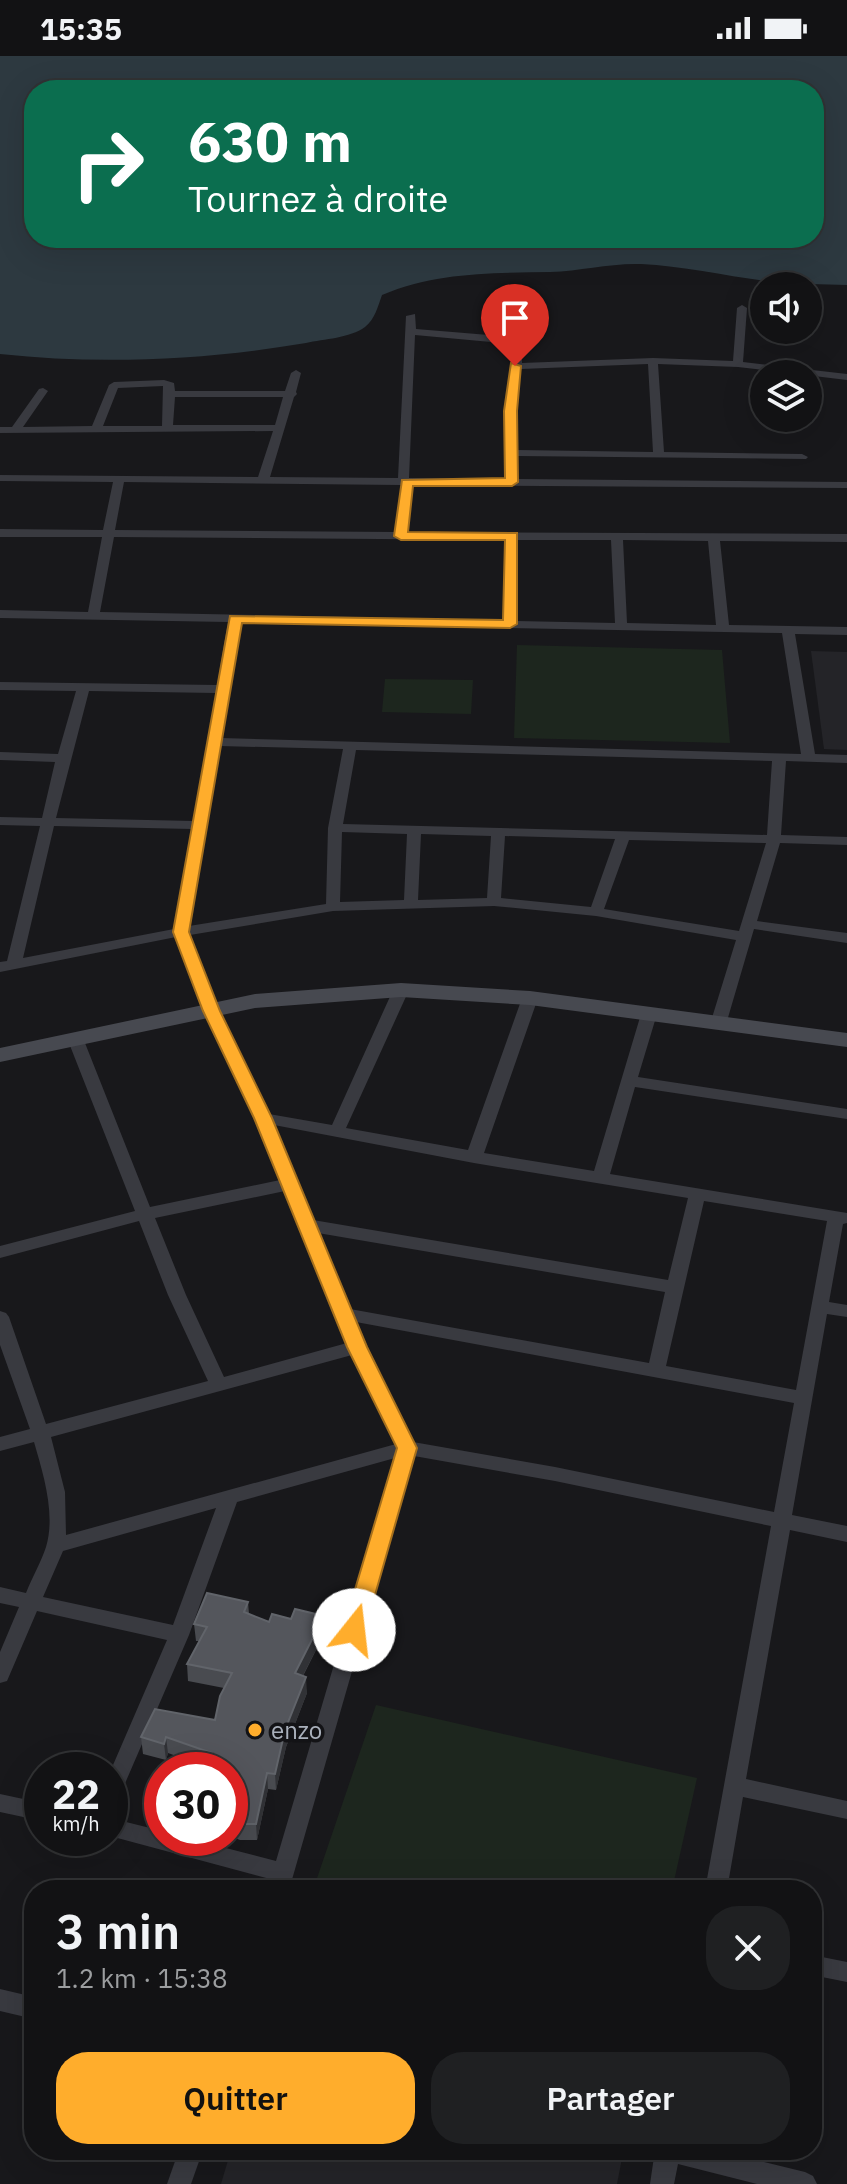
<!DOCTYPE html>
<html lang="fr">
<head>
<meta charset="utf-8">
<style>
  :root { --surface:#121214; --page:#1f2022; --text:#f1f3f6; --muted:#9c9ea0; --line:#313234; --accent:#ffad2c }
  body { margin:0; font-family:"IBM Plex Sans",sans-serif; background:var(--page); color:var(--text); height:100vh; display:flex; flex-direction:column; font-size:30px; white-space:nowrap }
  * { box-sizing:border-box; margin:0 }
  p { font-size:26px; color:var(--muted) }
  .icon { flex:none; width:44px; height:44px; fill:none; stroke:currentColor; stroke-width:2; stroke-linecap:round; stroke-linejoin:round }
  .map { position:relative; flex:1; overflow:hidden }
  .panel { position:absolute; left:24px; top:1824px; width:798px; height:280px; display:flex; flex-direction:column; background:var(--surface); border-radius:32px; box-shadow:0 8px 32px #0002,0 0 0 2px var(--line) }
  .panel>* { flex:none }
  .top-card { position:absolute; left:24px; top:24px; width:800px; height:168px; border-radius:32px; box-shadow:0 8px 32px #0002,0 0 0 2px var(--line); background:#0b6e4f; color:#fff; overflow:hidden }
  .buttons { position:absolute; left:750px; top:216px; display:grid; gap:16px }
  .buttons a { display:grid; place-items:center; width:72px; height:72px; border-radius:50%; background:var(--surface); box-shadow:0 8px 32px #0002,0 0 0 2px var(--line); font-size:40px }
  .speed { position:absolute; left:24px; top:1696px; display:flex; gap:16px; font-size:40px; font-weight:700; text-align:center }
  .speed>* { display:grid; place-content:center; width:104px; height:104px; border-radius:50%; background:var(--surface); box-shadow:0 8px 32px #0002,0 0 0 2px var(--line); line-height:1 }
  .speed small { font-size:20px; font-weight:400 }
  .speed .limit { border:12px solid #d22; background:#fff; color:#111 }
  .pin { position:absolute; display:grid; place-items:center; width:68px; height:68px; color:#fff; margin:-82px -34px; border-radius:50% 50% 50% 0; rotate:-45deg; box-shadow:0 0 8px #0007 }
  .pin .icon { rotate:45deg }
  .me { position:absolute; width:88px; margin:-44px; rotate:16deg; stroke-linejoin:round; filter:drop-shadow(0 0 6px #0008) }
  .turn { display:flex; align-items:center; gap:28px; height:168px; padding:0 32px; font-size:36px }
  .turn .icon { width:104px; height:104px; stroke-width:2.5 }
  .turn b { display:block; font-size:56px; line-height:68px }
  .round { display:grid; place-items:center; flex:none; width:84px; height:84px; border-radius:32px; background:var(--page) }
  .headline { display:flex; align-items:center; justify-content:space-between; height:136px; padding:0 32px }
  h1 { font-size:48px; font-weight:600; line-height:60px }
  .cta { display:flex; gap:16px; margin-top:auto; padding:16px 32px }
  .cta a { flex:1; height:92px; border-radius:32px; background:var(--accent); color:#111; font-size:32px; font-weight:600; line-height:92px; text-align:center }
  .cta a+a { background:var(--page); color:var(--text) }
  .status { display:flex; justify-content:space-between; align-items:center; height:56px; padding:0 40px; background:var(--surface); direction:ltr }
  .status svg { height:22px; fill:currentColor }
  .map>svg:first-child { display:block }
  .built { fill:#242428 }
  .green { fill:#1d261e }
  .water { fill:#2d3940; fill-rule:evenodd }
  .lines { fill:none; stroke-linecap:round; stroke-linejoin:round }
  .street { fill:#393a40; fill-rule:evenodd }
  .secondary { fill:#474950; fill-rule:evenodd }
  .wall { fill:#494b50 }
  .shaded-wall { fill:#313236 }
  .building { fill:#54565c; stroke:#61646a; stroke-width:2 }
  .route { fill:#ffad2c; stroke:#a6701d; stroke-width:2 }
  .poi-dot { fill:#ffad2c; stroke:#131316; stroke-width:3 }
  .labels { text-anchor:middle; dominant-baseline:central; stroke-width:7; stroke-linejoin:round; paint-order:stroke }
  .near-poi-label { font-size:24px; fill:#a9b0bb; stroke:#131316; text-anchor:start }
</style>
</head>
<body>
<div class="status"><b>15:35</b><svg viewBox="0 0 49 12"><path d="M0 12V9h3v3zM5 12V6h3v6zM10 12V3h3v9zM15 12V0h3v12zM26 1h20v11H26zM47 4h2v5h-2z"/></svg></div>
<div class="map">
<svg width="847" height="2128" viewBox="0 0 847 2128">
  <rect width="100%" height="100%" fill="#18181b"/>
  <g class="built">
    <polygon points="811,595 847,596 847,694 824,693"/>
    <polygon points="231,2094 611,2094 623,2097 617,2128 221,2128"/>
  </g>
  <g class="green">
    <polygon points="517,589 722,594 730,687 514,682"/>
    <polygon points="385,623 473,624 471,658 382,656"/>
    <polygon points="376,1649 697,1722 672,1834 313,1834"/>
  </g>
  <path class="water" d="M0 0H847V229C823 228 798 228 774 226 730 221 685 210 641 208 610 207 581 215 550 216 493 217 436 216 382 239 378 250 375 263 365 271 350 282 324 283 306 287 205 304 102 309 0 298ZM34 34H814V182H34Z"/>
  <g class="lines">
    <g class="street">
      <path d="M518 242 523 245 522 307 653 302 733 305 737 252 742 249 747 252 743 306 847 318V324L738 311 658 308 664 396 802 398 808 401 806 403 517 400 518 423 847 426V432L412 429 407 476 847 478V486L720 485 729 569 847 571V579L795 578 815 698 847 699V707L786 705 781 779 847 781V789L780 787 757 865 847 877V887L754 873 727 965 719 970 711 965 736 884 596 860 494 850 333 855 190 879 220 955 269 1058 332 1069 393 934 401 929 409 934 346 1072 468 1094 522 942 530 937 538 942 484 1097 594 1115 641 958 649 953 657 958 638 1021 847 1053V1063L635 1031 610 1118 847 1157V1167L843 1168 829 1246 847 1249V1261L827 1258 792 1459 847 1470V1486L790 1474 746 1723 847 1745V1763L743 1741 727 1834H705L771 1470 555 1425 414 1400 289 1834H267L270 1823 110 1780V1762L162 1775V1782H187L276 1805 395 1402 237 1446 189 1579 117 1746 110 1749V1716L167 1584 37 1555 7 1625 0 1627V1596L19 1551 0 1547V1531L26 1537C32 1522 41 1506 46 1491 56 1458 43 1417 34 1386L0 1395V1381L30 1373 0 1289V1255L6 1257 9 1261 46 1368 208 1325 168 1239 139 1165 0 1202V1190L135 1155 67 982 70 978H80L83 982 150 1151 280 1124C247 1042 208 964 176 881L0 916V906L7 905 40 770 0 769V761L42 762 55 706 0 704V696L58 698 76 635 0 634V626L217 629 228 566 0 562V554L88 556 102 481H0V473L103 474 113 426 0 425V419L258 421 273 375 0 377V371H12L39 333 43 332 48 335 23 371 92 370 109 329 114 326 164 324 174 327 175 335H285L291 317 296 314 301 317 296 336 297 338 294 341 270 421 398 422 406 260 415 258 416 273 514 281 513 245ZM415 279 514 288 506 355V423L409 422ZM648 308 653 396 517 394 516 355 521 313ZM163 330 162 370H103L118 332ZM175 341H283L275 369H173ZM124 426 400 429H401L396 476 115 474ZM114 481 506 484 504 564 100 556ZM518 484H611L615 567 516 565ZM623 484 708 485 716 569 627 567ZM241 567 782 577 801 698 221 682ZM89 635 216 637 193 765 56 762ZM220 690 343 693 328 772 326 848 189 870ZM356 694 772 705 767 779 343 768ZM54 770 192 773 174 873 23 902ZM342 776 407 778 404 844 340 846ZM421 778 491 780 487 842 418 844ZM505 780 615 783 591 851 501 842ZM629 784 766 787 739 875 604 853ZM274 1069 474 1107 688 1142 668 1224 313 1164ZM285 1135 347 1287 224 1321 186 1239 155 1162ZM704 1145 827 1165 796 1334 666 1310ZM318 1177 665 1236 649 1307 350 1253ZM356 1266 794 1347 774 1456 555 1411 413 1386ZM352 1299 396 1388 66 1479 65 1436 51 1381ZM216 1452 173 1569 43 1541 63 1495Z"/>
      <polygon points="0,1738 42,1747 42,1765 0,1756"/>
      <polygon points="812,1899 847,1906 847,1926 812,1919"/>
      <polygon points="0,1933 34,1941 34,1963 0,1955"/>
      <polygon points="179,2094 203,2094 191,2128 167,2128"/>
      <polygon points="655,2094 714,2094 805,2116 813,2120 817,2128 757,2128 678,2108 674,2128 650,2128"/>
    </g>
    <polygon class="secondary" points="401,927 530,935 847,977 847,991 530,949 401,941 255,952 0,1006 0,992 255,938"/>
  </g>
  <polygon class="wall" points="248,1546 249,1558 269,1566 291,1563 324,1560 325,1576 303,1620 307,1637 286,1691 276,1734 268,1733 257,1784 240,1784 230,1780 230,1714 207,1711 168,1697 166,1704 143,1698 141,1681 215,1664 224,1632 188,1625 187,1608 199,1585 196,1585 194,1568"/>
  <g class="shaded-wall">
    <polygon points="324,1560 325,1576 296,1633 295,1617"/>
    <polygon points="306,1621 307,1637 286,1691 276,1734 275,1718 285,1674"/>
    <polygon points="166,1681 168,1697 166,1704 164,1688"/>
    <polygon points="267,1717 268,1733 257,1784 256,1768"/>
  </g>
  <polygon class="building" points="207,1537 248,1546 244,1556 269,1566 272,1558 291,1563 295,1553 324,1560 295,1617 306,1621 285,1674 275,1718 267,1717 256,1768 238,1768 230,1764 230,1714 205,1714 212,1697 166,1681 164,1688 141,1681 155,1653 215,1664 220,1640 232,1617 187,1608 207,1571 194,1568"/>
  <polygon class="route" points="511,307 521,310 517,355 518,426 512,430 413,430 408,476 517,477 517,568 510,572 242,567 189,876 220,955 272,1062 367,1291 417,1392 365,1574 362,1581 354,1584 346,1581 343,1574 397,1392 347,1291 254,1062 203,955 173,876 230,560 503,564 505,484 401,484 394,480 402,424 505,422 504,355"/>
  <circle class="poi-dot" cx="255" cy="1674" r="8"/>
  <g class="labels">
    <g class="near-poi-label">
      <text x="271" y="1674">enzo</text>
    </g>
  </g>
</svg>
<div class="buttons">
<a><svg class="icon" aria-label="sound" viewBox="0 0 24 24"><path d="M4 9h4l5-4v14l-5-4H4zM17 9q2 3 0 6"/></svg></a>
<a><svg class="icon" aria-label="layers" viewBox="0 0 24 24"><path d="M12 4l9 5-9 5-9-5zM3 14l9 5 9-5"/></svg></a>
</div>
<div class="speed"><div>22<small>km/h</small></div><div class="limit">30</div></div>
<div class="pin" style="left:515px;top:310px;background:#d93025"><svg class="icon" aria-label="arrive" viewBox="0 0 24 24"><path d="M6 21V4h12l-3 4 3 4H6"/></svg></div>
<svg class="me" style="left:354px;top:1574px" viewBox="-20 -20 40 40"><circle r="19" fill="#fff"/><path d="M0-13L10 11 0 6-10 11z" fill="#ffad2c"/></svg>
<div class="top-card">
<div class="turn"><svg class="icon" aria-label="right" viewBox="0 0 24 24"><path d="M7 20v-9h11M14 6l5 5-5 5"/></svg><div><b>630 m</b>Tournez à droite</div></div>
</div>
<section class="panel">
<div class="headline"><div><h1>3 min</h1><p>1.2 km · 15:38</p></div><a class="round"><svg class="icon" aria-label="close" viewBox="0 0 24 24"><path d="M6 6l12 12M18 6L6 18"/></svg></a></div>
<div class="cta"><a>Quitter</a><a>Partager</a></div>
</section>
</div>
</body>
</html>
